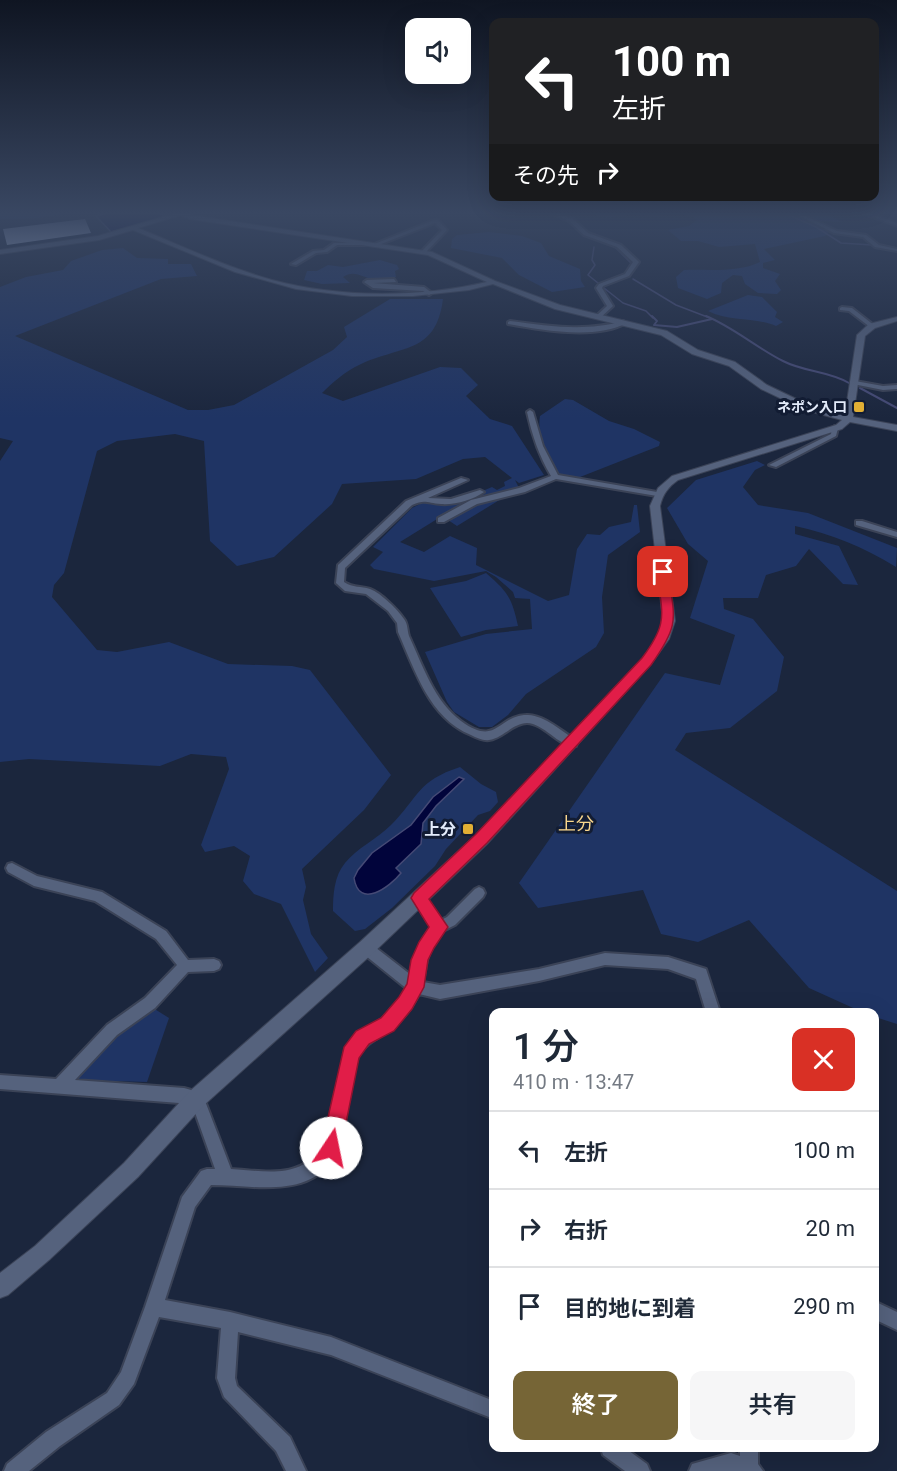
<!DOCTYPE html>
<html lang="ja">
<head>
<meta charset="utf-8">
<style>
  :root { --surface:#fff; --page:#f6f6f7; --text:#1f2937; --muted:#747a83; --line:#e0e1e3; --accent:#766536 }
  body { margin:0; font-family:Roboto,"Noto Sans JP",sans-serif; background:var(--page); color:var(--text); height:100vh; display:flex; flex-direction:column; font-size:22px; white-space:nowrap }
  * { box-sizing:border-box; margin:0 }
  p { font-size:20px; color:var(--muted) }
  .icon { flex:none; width:33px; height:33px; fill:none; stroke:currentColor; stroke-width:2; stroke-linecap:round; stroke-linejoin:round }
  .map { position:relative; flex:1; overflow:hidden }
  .drawer { position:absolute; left:489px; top:1008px; width:390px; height:444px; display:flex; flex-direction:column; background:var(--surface); border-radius:12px; box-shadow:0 6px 24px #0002 }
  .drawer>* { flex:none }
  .top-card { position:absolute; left:489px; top:18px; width:390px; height:183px; border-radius:12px; box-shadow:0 6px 24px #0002; background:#202124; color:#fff; overflow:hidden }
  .fabs { position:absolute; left:405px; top:18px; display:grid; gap:12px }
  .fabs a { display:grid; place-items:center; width:66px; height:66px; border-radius:12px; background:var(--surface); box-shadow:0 6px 24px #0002; font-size:30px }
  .pin { position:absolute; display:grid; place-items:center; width:51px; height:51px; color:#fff; margin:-26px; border-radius:12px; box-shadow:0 3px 9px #0006 }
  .me { position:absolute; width:66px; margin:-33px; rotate:11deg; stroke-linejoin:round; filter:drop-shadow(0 0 4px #0008) }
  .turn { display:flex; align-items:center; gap:21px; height:126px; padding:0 24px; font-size:27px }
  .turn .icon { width:78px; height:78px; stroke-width:2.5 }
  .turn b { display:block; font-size:42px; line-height:51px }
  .then { display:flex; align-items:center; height:57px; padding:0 24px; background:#0003; gap:12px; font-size:22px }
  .round { display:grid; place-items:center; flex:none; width:63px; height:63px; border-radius:12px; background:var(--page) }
  .head { display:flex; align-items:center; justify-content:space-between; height:102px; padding:0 24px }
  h1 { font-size:36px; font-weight:600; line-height:45px }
  .primary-button { display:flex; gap:12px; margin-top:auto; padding:12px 24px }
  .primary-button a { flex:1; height:69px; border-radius:12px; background:var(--accent); color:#fff; font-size:24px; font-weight:600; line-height:69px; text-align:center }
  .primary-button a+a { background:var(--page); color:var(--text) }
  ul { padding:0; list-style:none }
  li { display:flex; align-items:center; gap:18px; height:78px; padding:0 24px; border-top:2px solid var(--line) }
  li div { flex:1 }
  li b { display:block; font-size:22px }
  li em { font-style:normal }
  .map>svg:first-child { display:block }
  .green { fill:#1f3464 }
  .water { fill:#01043b; stroke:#454a75; stroke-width:1.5 }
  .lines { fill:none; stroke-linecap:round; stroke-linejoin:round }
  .stream-far1 { stroke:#454a75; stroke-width:1.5 }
  .stream { stroke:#454a75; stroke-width:2 }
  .building { fill:#b7c5e4 }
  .minor-casing { stroke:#3b4357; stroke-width:4 }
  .tertiary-casing { stroke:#3b4357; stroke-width:2 }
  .minor { fill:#55627d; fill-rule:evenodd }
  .tertiary { fill:#55627d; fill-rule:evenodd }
  .route { fill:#e11d48; stroke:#92132f; stroke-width:1.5 }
  .poi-dot { fill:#e1af34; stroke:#121c33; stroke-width:2 }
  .labels { text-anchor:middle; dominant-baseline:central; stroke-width:6; stroke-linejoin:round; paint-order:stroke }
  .far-poi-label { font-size:14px; font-weight:bold; fill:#e4ecfb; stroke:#121c33; text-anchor:end }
  .poi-label { font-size:16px; font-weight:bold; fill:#e4ecfb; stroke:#121c33; text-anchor:end }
  .neighbourhood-label { font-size:18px; fill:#fad78d; stroke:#121c33 }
</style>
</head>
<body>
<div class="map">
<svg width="897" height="1471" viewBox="0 0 897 1471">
  <rect width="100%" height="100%" fill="#1b263d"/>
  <g class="green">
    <path d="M0 212H76C50 216 26 221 0 219Z"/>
    <path d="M589 212H665L659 214 660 217C652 217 648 216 641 215 622 211 614 224 589 212Z"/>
    <path d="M676 212H822L842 222 810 221 829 232 825 236 764 249 775 260 763 263V268L780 274 775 281 781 290 777 294 758 293 745 284 742 276 733 275 722 283 721 293 707 299 678 288 676 277 684 270C708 269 738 273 760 262L755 244 719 247 698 241H681L668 230 689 226 697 220 694 217Z"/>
    <polygon points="489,232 522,236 541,243 549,256 580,269 581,281 585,287 552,292 519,275 502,258 451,248 452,239 457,235"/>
    <path d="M123 248 137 258 168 259V264H191L197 276 161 279 15 336 188 410H208L234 405 333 350 347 337 344 327 390 299H443C436 355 400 345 359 365 346 371 332 383 322 393L343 401 440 367 461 368 478 385 466 396 490 419 512 426 544 475 519 483 515 480 519 488 457 526 442 516 400 542 424 552 450 536 477 548 476 565 548 601 569 595 577 549 587 534 600 535 609 527 631 522 634 505H637L640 532 608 555 602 597 604 633 596 647 526 694 508 715 492 727H479L454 712 447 702 425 652 486 634 532 629 530 599 515 598 513 592 496 577 486 571 434 581 374 569 370 565 383 552 373 547 412 508 424 502 452 504 492 487 497 490 505 486 504 482 512 478 485 457 463 459 416 479 342 484 332 504 274 557 237 566 210 541 204 441 175 434 117 441 97 451 64 573 54 585 52 597 97 650 117 652 169 642 228 664 292 666 310 670 391 775 364 810 302 869 306 887 303 900 311 934 328 958 315 972 281 904 254 894 243 881 250 856 234 846 205 852 201 845 229 769 226 757 191 754 160 766 29 759 0 762V461L13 441 0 438V287L26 277 63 270 71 261 102 250Z"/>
    <path d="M380 260 397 265 399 269 395 271 396 277C389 279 379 281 371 279 361 276 353 270 343 277L350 283 322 284 304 280 307 271H317L328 265 343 267Z"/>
    <path d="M748 295 762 297 777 312 775 317 783 322 776 326C755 317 730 322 708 311Z"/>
    <path d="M565 399 573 400 609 421 634 429 660 442 659 446 575 479C571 478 565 478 561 476 545 470 537 432 540 416Z"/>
    <path d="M757 461 765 465 755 470 743 487 758 505 808 513 897 548 896 567C863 547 832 534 795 526V534L839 546 858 585 843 584 809 549 796 566 766 575 758 598H723L724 609 753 619 784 657 777 691 730 728 686 733 675 750 897 891V1024L875 1017 874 1012H862L809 988 749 920 698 942 661 934 643 890 538 908 519 883 665 673 720 685 735 635 690 618 708 561 688 544 667 508 696 480Z"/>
    <path d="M486 573C508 592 512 598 518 626L486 630 461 637 430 588 466 581Z"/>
    <path d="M460 767 481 784 496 792 498 802 490 811 478 815 446 849 435 866 392 908 365 929 355 931 333 911C333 895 334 876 345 863 357 848 377 839 391 825 419 797 417 781 460 767Z"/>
    <polygon points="153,1008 169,1018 147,1082 78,1080 76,1072 114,1033"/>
  </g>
  <g class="water">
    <polygon points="111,212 147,212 167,215 149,222 111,232 96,216"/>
    <path d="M459 777 464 779 436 806 423 823 421 844 396 868 401 873C390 887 359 910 354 878L358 870 372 853 411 825 433 797Z"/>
  </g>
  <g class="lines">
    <g class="stream-far1">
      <polyline points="547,212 573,224"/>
      <polyline points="782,212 816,227 841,243 872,245"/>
      <polyline points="614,246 631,263 627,271"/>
      <polyline points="594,247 592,260 595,265 588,275 598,283"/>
      <polyline points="633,279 676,305 710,318"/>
      <polyline points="604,288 623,303 646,311 653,318"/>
    </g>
    <g class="stream">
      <polyline points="652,316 657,321 654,325 677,327 712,319"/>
      <path d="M706 316C733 327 757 348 783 361 804 372 829 371 849 383"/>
      <polyline points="860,388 897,408"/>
    </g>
  </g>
  <polygon class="building" points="85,219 91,233 7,245 3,229"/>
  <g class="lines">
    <g class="minor-casing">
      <g id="minor">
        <polygon points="549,212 554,212 573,219 588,233 621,245 639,262 629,276 603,286 602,288 613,306 600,318 595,317 607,306 596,288 599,284 625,274 633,262 617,247 584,235 569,221"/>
        <polygon points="792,212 797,212 837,231 866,235 879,245 897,249 897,251 875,247 863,237 834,233"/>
        <polygon points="860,212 866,212 897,223 897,226"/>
        <polygon points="434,220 438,220 447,230 426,252 422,251 442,230 435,223 376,246 372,245"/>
        <polygon points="334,243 365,243 367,244 365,245 337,245 327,252 316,253 296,265 291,264 313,251 324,250"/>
        <polygon points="394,279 396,282 373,283 424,287 432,293 429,295 423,291 373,288 364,282 367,280"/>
        <polygon points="842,307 852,308 875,326 870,327 849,311 840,310 840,308"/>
        <path d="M510 321C549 326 585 332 623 321L626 323C596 340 541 330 508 324V322Z"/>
        <polygon points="855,381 883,386 897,385 897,389 883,390 853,384 852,383"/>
        <path d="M530 410 533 412 543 446 558 475 657 492 661 494 657 496 556 479 525 492 477 504 444 522H438V518L471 500 519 488 551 476C539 456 532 435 527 412Z"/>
        <polygon points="835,426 838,428 836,436 776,467 769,465 831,434 832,428"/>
        <path d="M461 478 468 480 428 498 451 499 480 490 484 492C473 500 455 505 441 504 427 503 425 499 412 505L345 568 344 582C353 588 361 586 370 589 381 593 398 610 404 619 408 624 407 630 409 636 423 666 434 701 461 721 498 748 498 714 528 715 546 716 561 731 576 740L577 743 576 746C561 749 544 723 527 723 513 723 503 738 489 740 483 741 477 738 471 735 429 718 415 670 398 632L397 623 388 611 366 594 345 591 336 583 338 565 406 501Z"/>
        <polygon points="856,521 862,521 897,532 897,537 856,525"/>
        <path d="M12 863 37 876 102 892 166 931 188 960 214 959 219 961 221 965 219 969 214 971 188 972 155 1008 117 1035 75 1080 184 1088 202 1093 231 1169C268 1171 300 1180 324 1145L346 1049 358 1033 382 1019 401 998 407 989 361 952 360 948 361 944 366 942 371 944 411 975C414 956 420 941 431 927L415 902 413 898 415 894 419 892 423 894 441 920 447 917 475 889 479 887 483 889 485 893 483 897 455 925 443 931 432 946 427 960 423 982 440 985 539 969 605 953 668 957 706 969 720 1012H706L696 979 668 969 605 965 539 981 440 999 419 994C412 1007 402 1021 390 1030 379 1038 367 1042 359 1055 353 1066 350 1096 347 1109 344 1123 343 1141 336 1154 312 1200 253 1185 211 1185L195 1207 165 1300 230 1312 331 1337 494 1401V1419L331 1355 238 1332 235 1378 237 1386 290 1437 306 1471H286L276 1451 224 1397 217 1378 221 1328 159 1317 134 1384 119 1405 60 1446 29 1471H4L7 1464 46 1432 107 1393 121 1372 145 1307 182 1197 201 1171 207 1169H215L192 1104 0 1089V1075L56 1079 107 1025 145 998 177 965 156 939 95 901 34 886 8 872 6 868 8 864Z"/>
        <polygon points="874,1301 897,1312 897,1330 874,1319"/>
        <polygon points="601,1448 625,1448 647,1464 650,1471 625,1471 603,1455"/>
        <polygon points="740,1448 758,1448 758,1464 763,1471 689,1471 692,1464 731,1453 740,1456"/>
      </g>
    </g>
    <g class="tertiary-casing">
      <path id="tertiary" d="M180 212H186L191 215 432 252 495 281 560 305 667 331 698 350 735 362 767 385 811 406 845 415 857 335 869 324 897 317V321L875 328 865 336 853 417 897 425V431L850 422 842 429 678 480C668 487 663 494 660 506L675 621 669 639 651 664 487 844 372 954 204 1105 138 1177 49 1260 8 1295 0 1298V1273L35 1246 124 1163 190 1091 360 942 477 834 643 658 657 638 663 621 650 506 658 488 672 476 836 425 842 420 805 410 761 389 729 366 692 354 661 335 555 309 493 284 469 290 413 296H352L296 289 235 272 133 230 99 240 0 254V250L98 236ZM181 215 190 219 428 255 487 282C419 298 339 298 272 280 226 267 182 246 138 228Z"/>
    </g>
    <use href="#minor" class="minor"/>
    <use href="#tertiary" class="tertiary"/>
  </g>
  <linearGradient id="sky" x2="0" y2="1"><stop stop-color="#0f1522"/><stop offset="0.51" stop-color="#394762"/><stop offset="1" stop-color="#394762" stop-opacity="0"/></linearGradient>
  <rect width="897" height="418" fill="url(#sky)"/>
  <path class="route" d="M663 569 668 572C675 620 680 624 651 665L487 843 429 899 448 927 434 948 428 960 424 987 412 1009 394 1031 369 1044 359 1058 341 1148 338 1155 331 1158 324 1155 321 1148 344 1047 356 1031 381 1018 399 997 407 984 411 960 419 942 429 927 411 898 414 893 476 834 642 658C669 622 662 615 657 572Z"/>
  <g class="poi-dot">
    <rect x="853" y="401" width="12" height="12" rx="3"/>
    <rect x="462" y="823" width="12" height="12" rx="3"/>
  </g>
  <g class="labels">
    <g class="far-poi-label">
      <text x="847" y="407">ネポン入口</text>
    </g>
    <g class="poi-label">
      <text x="456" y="829">上分</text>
    </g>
    <g class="neighbourhood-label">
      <text x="576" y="823">上分</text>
    </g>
  </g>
</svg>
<div class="fabs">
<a><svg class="icon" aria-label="sound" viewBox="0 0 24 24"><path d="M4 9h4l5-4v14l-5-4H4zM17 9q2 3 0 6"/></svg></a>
</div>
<div class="pin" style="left:663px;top:572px;background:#d93025"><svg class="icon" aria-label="arrive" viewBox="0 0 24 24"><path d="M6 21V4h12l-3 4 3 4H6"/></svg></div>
<svg class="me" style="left:331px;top:1148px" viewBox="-20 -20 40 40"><circle r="19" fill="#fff"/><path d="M0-13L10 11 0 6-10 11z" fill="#e11d48"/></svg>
<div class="top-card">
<div class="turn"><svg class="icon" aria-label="left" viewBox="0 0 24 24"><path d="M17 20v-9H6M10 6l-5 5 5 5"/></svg><div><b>100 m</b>左折</div></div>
<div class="then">その先<svg class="icon" aria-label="right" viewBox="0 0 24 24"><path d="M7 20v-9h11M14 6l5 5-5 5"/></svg></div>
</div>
<section class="drawer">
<div class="head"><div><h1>1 分</h1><p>410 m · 13:47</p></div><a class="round" style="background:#d93025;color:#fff"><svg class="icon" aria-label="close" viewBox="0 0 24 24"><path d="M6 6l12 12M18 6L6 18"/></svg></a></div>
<ul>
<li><svg class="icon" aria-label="left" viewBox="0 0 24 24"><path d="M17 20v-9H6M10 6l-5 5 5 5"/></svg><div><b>左折</b></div><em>100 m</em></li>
<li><svg class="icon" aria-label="right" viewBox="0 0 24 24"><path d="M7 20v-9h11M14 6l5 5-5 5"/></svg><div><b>右折</b></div><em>20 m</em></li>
<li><svg class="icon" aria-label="arrive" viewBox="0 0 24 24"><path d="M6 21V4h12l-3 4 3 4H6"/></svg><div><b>目的地に到着</b></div><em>290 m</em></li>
</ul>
<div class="primary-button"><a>終了</a><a>共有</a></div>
</section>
</div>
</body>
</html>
